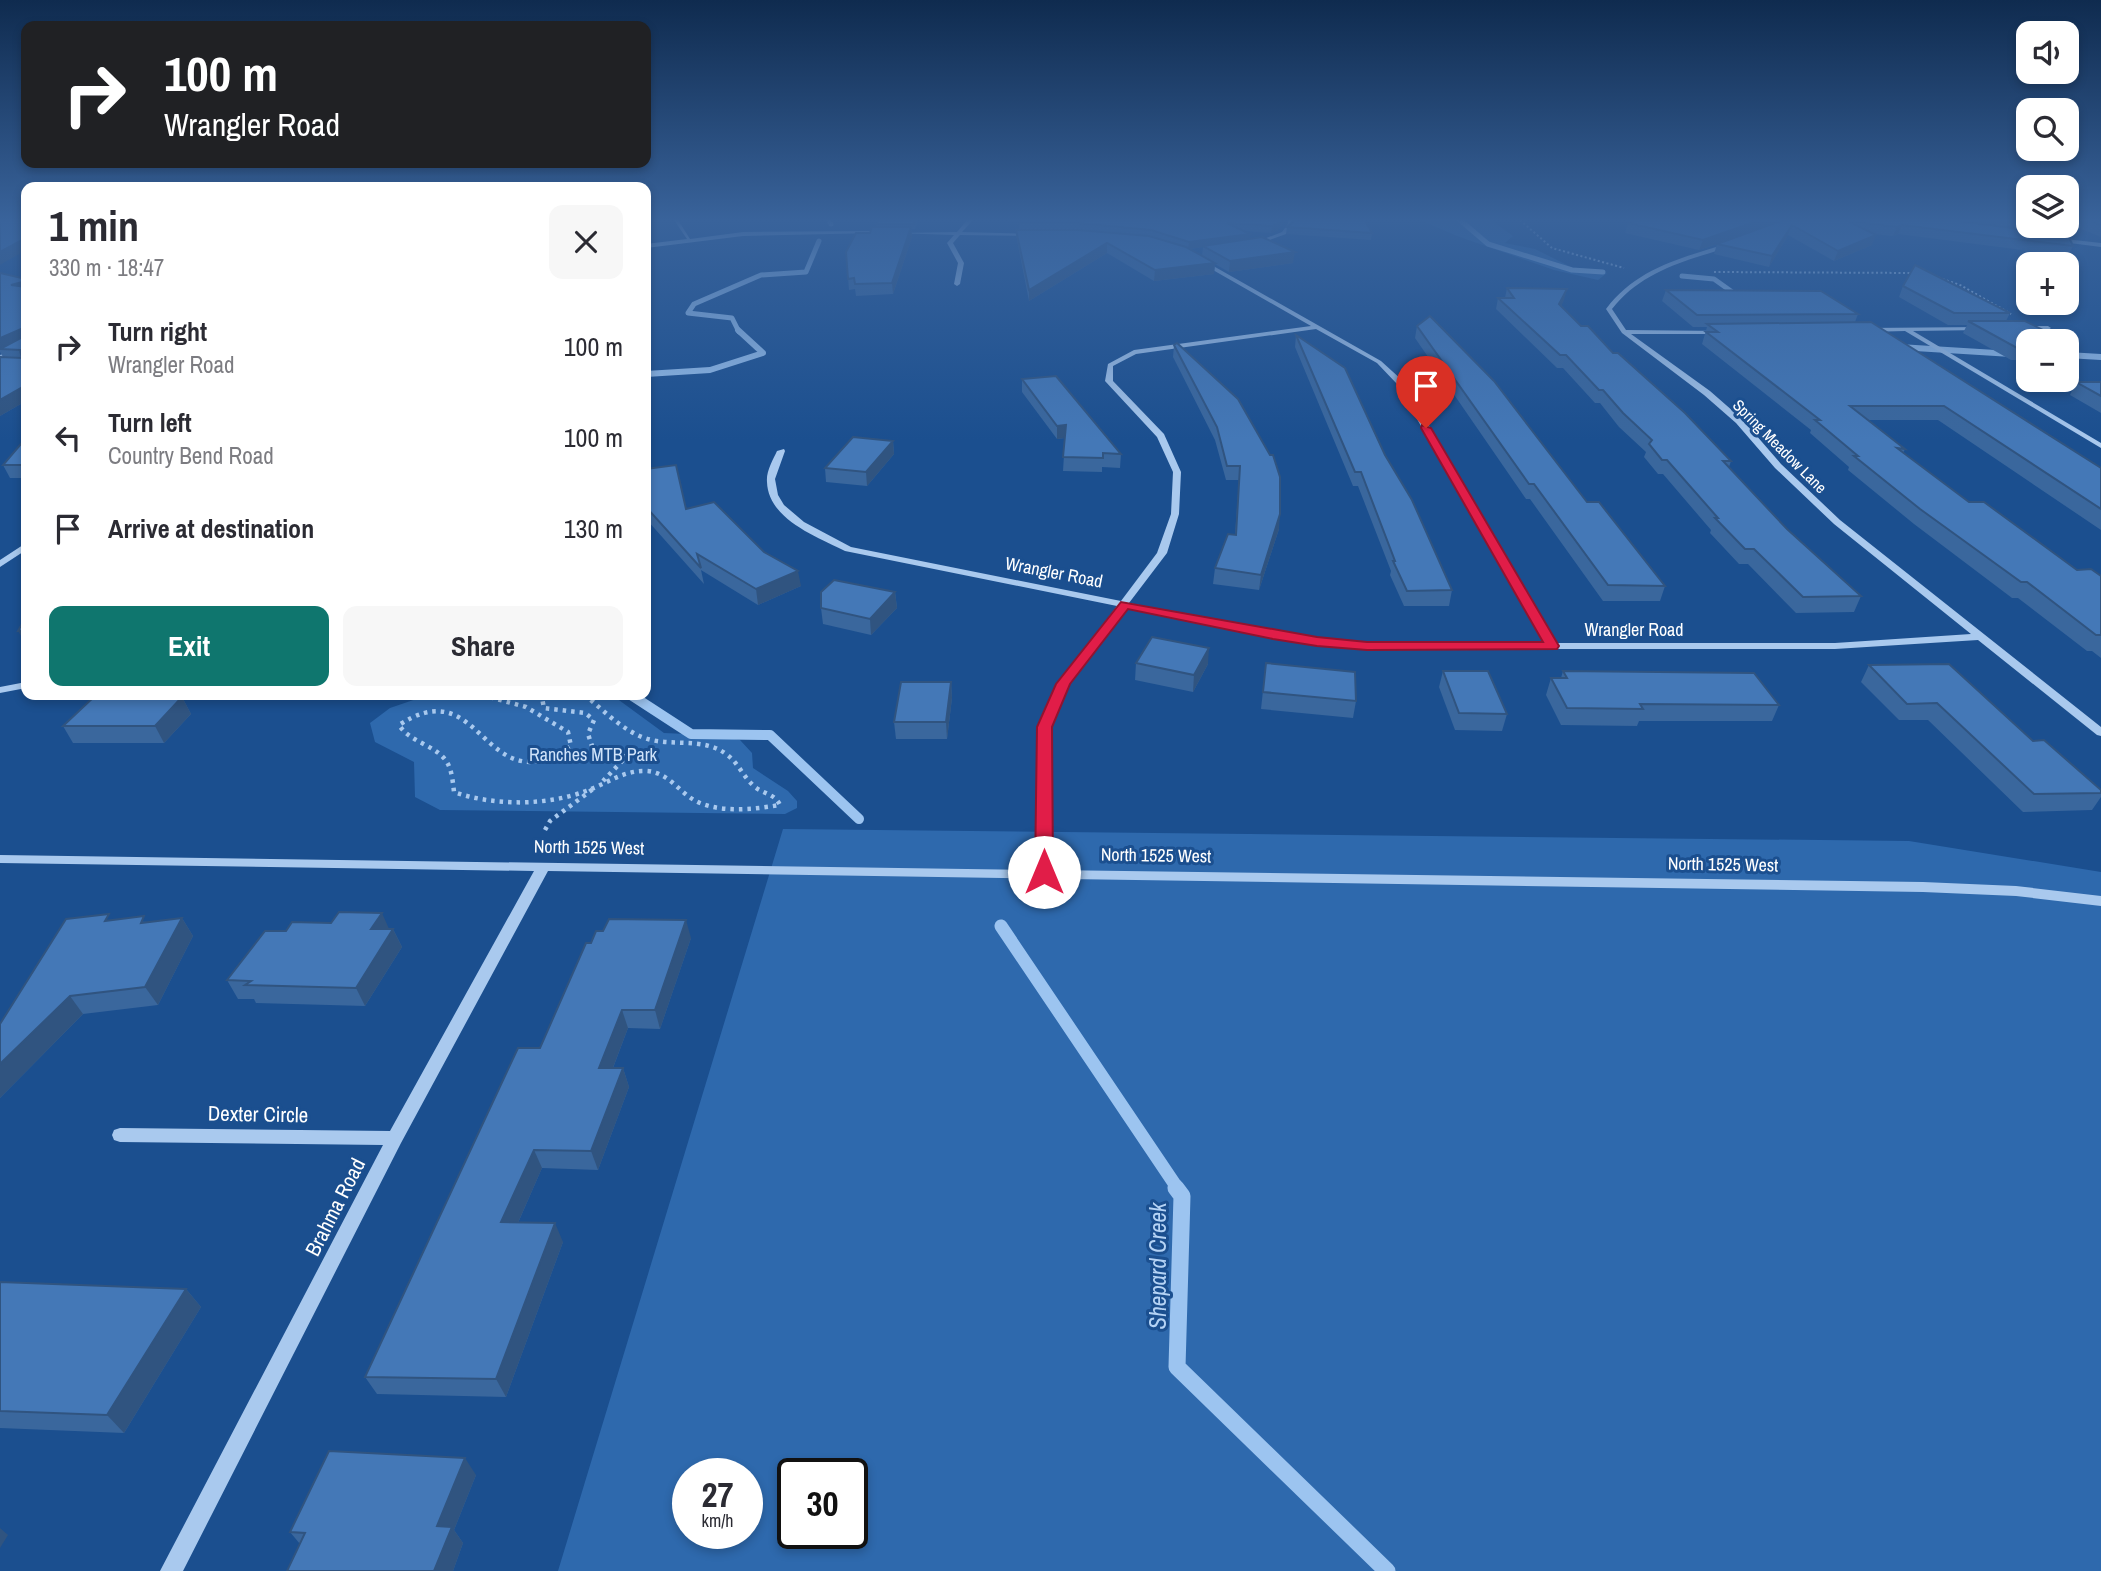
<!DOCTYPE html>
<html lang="en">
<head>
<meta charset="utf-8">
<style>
  :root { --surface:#fff; --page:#f7f7f7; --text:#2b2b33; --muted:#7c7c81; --accent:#0f766e }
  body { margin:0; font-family:"Archivo Narrow",sans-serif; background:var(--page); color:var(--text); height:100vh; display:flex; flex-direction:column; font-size:26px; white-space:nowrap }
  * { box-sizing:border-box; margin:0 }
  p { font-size:23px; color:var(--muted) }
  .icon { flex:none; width:38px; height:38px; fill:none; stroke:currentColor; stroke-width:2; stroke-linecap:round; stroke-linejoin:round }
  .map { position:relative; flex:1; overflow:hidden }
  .drawer { position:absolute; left:21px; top:182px; width:630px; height:518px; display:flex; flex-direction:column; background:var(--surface); border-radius:14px; box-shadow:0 4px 10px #0003 }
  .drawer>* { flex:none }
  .top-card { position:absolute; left:21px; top:21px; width:630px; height:147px; border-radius:14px; box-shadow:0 4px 10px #0003; background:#202124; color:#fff; overflow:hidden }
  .controls { position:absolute; left:2016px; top:21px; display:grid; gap:14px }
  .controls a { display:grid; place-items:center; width:63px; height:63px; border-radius:14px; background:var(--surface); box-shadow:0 4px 10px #0003; font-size:35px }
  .speed { position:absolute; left:672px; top:1458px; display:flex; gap:14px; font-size:35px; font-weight:700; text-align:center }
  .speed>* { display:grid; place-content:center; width:91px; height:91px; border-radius:50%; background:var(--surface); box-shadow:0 4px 10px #0003; line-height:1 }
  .speed small { font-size:18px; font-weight:400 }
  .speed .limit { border:4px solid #111; border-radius:10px; background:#fff; color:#111 }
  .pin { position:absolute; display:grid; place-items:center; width:60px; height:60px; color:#fff; margin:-72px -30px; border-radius:50% 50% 50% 0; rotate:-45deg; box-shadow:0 0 7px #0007 }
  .pin .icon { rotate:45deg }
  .me { position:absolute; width:77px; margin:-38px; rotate:0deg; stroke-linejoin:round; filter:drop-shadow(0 0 5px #0008) }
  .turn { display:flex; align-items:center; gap:24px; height:147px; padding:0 28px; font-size:32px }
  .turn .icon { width:91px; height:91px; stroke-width:2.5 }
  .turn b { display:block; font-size:49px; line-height:60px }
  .round { display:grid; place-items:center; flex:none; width:74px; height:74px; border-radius:14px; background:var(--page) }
  .overview { display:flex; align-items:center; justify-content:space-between; height:119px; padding:0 28px }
  h1 { font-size:42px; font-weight:800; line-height:52px }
  .primary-button { display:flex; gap:14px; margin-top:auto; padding:14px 28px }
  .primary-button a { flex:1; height:80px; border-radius:14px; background:var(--accent); color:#fff; font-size:28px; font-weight:800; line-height:80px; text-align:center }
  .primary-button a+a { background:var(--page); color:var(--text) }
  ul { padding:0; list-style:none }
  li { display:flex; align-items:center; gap:21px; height:91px; padding:0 28px }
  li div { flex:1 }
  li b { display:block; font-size:26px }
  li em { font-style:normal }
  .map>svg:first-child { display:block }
  .green { fill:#2e69ad; fill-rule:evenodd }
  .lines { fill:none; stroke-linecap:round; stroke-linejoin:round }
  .stream-far4 { stroke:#9cc4f0; stroke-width:5 }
  .stream-far3 { stroke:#9cc4f0; stroke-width:6 }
  .stream-far2 { stroke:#9cc4f0; stroke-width:10 }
  .stream-far1 { stroke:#9cc4f0; stroke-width:13 }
  .stream { stroke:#9cc4f0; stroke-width:17 }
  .path-far1 { stroke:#a9c9ee; stroke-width:2; stroke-dasharray:2 2.5; stroke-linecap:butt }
  .path { stroke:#a9c9ee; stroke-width:4.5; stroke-dasharray:3.5 5; stroke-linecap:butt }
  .minor { fill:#a9c9ee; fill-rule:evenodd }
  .wall { fill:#3a679d; fill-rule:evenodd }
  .shaded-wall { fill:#305480 }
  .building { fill:#4478b7; stroke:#305480; stroke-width:2 }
  .route { fill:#e11d48; stroke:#92132f; stroke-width:2 }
  .labels { text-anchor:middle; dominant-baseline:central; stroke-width:6; stroke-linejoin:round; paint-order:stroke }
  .far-street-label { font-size:16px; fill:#fff; stroke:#1b4f8f }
  .street-label { font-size:18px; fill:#fff; stroke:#1b4f8f }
  .park-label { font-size:18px; fill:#cfe3fa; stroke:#1b4f8f }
  .near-street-label { font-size:21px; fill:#fff; stroke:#1b4f8f }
  .near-water-label { font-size:23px; font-style:italic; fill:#b5d3f5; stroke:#1b4f8f }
</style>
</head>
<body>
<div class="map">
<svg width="2101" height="1571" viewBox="0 0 2101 1571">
  <rect width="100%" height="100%" fill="#1b4f8f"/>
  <g class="green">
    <polygon points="1420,220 1491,220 1513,236 1505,243 1535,249 1571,267 1607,273 1598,280 1554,270 1457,236"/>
    <polygon points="428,695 612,695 664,733 708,735 740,740 752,753 753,768 788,791 797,801 797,808 785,814 440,810 415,797 414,762 375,742 370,723 390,708"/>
    <path d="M783 829 1909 841 2101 872V1571H558ZM688 1474H747V1533H688ZM793 1474H852V1533H793Z"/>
  </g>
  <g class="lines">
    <g class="stream-far4">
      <polyline points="829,220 831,224"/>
      <polyline points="1460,220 1488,244 1572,270 1603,272"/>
      <polyline points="1682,276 1714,279 1735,294"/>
      <polyline points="739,332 732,318 688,313 694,304 761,275 806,272 819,241"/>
    </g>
    <g class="stream-far3">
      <polyline points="1899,347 2028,355"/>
      <polyline points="2067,355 2101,357"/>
      <polyline points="646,374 710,370 763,353 738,330"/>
    </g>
    <polyline class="stream-far2" points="631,695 691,734 770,735 859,819"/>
    <polyline class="stream-far1" points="1001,926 1178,1189"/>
    <polyline class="stream" points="1176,1188 1182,1196 1177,1367 1387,1571"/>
    <g class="path-far1">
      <polyline points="1520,220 1552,248 1624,268"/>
      <polyline points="1714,272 1915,273"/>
      <polyline points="1934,276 1960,285 2011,314"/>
    </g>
    <g class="path">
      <path d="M482 695 526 707 568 732 571 746C559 754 546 762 532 762 479 763 469 679 399 725 410 743 438 745 448 764 452 772 453 783 454 792 494 806 546 806 586 791 606 784 624 770 646 771 670 772 680 795 700 803 725 813 755 809 780 805 775 794 764 794 755 787 743 777 738 762 726 754 702 736 669 748 642 737 620 728 603 710 585 695"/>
      <polyline points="546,695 542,698 544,708 585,713 594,720 588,734 592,746 626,757 603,781"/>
      <polyline points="545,830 550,821 593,789"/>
    </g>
    <g class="minor">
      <polygon points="674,220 678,220 690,239 743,232 872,231 875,233 743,236 646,248 646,244 687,239"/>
      <polygon points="967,220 973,220 962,232 1036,234 1033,236 960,235 953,243 964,263 960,284 957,286 954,284 958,263 947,243 954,235 894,233 957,232"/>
      <polygon points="1288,220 1292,220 1294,224 1286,234 1256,245 1251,244 1282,232 1288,224"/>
      <polygon points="2056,238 2101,243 2101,247 2054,241"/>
      <path d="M1729 243 1734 244C1722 250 1709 253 1697 257 1663 268 1634 281 1612 309L1626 330 1724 331 1725 332 1722 334H1631L1710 391 1742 419 1781 464 1840 520 2101 727V736L2097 735 1978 640 1835 649H1367L1273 638 1125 608 1068 684 1051 727V870L1923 882 2016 886 2101 896V906L2016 896 1923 892 548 871 401 1143 183 1571H160L383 1145 120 1142 114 1140 112 1135 114 1130 120 1128 390 1131 534 871 0 863V855L1037 870 1039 727 1058 684 1117 606 845 551C817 537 768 519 767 482 766 471 773 460 777 451L784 449 785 451 775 479 778 495 784 505 804 522 851 547 1121 601 1157 553 1171 514 1173 472 1157 437 1105 381 1108 364 1134 350 1311 326 1199 262 1201 259 1381 361 1403 381 1555 643H1835L1971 634 1834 524 1775 468 1736 423 1704 395 1622 333 1606 309C1638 267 1682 258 1729 243ZM1316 329 1377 363 1397 384 1545 643H1367L1273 632 1129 603 1167 553 1179 514 1181 472 1164 434 1113 381V366L1136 354Z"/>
      <polygon points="2023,326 2048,326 2051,328 2048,330 2021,329 2020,328"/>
      <polygon points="1983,327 1984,328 1981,330 1913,331 2101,443 2101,448 1905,331 1866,332 1863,330 1866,328"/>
      <polygon points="26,343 26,347 0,360 0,355"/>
      <polygon points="26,543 26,550 0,567 0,560"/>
      <polygon points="26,682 26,688 0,693 0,687"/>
    </g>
  </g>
  <g class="wall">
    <polygon points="918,220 915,229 911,229 912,237 893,294 856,296 855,289 849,290 846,252 877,227 876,224"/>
    <path d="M1009 220H1285L1278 230 1271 233 1245 231 1250 234 1249 239 1293 263 1229 272 1215 264 1214 274 1154 281 1107 253 1029 301 1017 240 1016 230H1019L1020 221H1010ZM1203 247 1202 256 1190 249Z"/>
    <polygon points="1294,220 1365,220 1372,233 1371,240 1286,234 1287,227"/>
    <polygon points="1627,220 1846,220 1848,221 1849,220 2028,220 2028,226 2065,226 2061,234 2073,246 2068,256 1898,234 1893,236 1873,234 1872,245 1834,261 1788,235 1769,267 1714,254 1717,244 1699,250 1625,233 1628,223 1635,221"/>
    <polygon points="2067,220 2101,220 2101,237 2067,223"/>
    <polygon points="0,273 26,279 26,401 0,416 3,357 0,352"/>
    <polygon points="1903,286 2010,313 2006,321 2028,341 2028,360 2011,360 1963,333 1967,325 1948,325 1899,297"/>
    <polygon points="1507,288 1567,289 1561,306 1581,326 1613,353 1731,461 1729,467 1787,529 1861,596 1854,612 1796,613 1748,564 1739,564 1710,533 1711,530 1663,474 1658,474 1644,457 1646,452 1619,427 1600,403 1595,403 1563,368 1557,368 1496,309 1498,298 1505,298"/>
    <polygon points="1666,290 1858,314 1855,322 2101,468 2101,530 1938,420 1867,420 1905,449 1903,453 1969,502 2077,570 2101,576 2101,658 2092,651 2087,651 2018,598 2012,598 1914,524 1848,470 1849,467 1810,433 1811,430 1702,344 1707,327 1693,327 1662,301"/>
    <polygon points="1417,326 1587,502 1665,586 1660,601 1603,601 1530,499 1526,499 1415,338"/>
    <polygon points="1296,335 1385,455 1452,590 1449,606 1404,606 1390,575 1391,571 1358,486 1353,486 1295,347"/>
    <polygon points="2067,342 2078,348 2072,360 2067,360"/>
    <polygon points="1174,345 1279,529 1259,590 1213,584 1215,568 1235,535 1239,480 1226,480 1215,440 1173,357"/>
    <polygon points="1022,379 1121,454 1120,468 1102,467 1102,472 1063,471 1065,438 1057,439 1022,392"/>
    <polygon points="2076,382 2101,382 2101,413 2070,395"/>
    <polygon points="26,438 26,478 10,478 3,465"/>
    <polygon points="893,441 894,454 867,486 826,482 825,468"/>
    <polygon points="646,469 686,509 764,552 801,586 758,605 701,570 704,584 647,520 646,520"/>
    <polygon points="895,592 897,608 871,635 823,624 821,608"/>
    <polygon points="1136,663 1208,664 1193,692 1135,680"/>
    <polygon points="1266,663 1356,701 1353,718 1261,709"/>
    <polygon points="1869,665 2033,741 2101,790 2101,797 2092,810 2023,812 1928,720 1899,720 1861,682"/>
    <polygon points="1443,671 1507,714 1502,731 1455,730 1439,687"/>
    <polygon points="1563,671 1779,705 1772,721 1639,721 1637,726 1561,725 1546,695 1551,678 1561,678"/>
    <polygon points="951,682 952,698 947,739 896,739 894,722"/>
    <polygon points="96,695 139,695 140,697 182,697 191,714 164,743 73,743 63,726"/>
    <polygon points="182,918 193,936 158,1005 83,1014 0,1098 0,1024 112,920 148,922"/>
    <polygon points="331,923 393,929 402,947 365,1006 256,1003 254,999 238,999 227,980 286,931"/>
    <polygon points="691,938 660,1029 628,1028 613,1068 623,1068 629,1087 598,1170 542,1168 518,1223 563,1242 506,1397 377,1394 365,1377 540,1048"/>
    <polygon points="0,1282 186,1289 201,1307 124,1433 0,1428"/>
    <polygon points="476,1475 454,1530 463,1543 453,1571 287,1571 300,1544 290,1532"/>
  </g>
  <g class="shaded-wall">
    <polygon points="1281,220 1285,220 1278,230 1271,233 1272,226"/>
    <polygon points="1760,220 1784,220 1699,250 1703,240"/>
    <polygon points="1792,225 1788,235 1769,267 1772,256"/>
    <polygon points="1902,225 1898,234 1893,236 1897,227"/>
    <polygon points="911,227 912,237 893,294 892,283"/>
    <polygon points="1250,234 1249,241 1188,249 1189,242"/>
    <polygon points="1876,235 1872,245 1834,261 1838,251"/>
    <polygon points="26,238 26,250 0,265 0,252"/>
    <polygon points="1107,243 1107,253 1029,301 1029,290"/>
    <polygon points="1295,252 1293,263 1229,272 1230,261"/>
    <polygon points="1215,263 1214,274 1154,281 1155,270"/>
    <polygon points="26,281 26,292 11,285"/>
    <polygon points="1567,289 1564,300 1557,315 1559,304"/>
    <polygon points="21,329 26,340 0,349 0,338"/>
    <polygon points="26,385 26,401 0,416 0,400"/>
    <polygon points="1066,425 1066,438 1057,439 1057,426"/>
    <polygon points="893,441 894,454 867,486 866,472"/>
    <polygon points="1280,514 1279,529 1259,590 1261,575"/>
    <polygon points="798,571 801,586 758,605 756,589"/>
    <polygon points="895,592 897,608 871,635 870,619"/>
    <polygon points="26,630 26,644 18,631"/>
    <polygon points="1209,648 1208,664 1193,692 1194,675"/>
    <polygon points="951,682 952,698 947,739 946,722"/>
    <polygon points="182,697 191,714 164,743 155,726"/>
    <polygon points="382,913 390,931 371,929"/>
    <polygon points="182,918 193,936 158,1005 145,987"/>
    <polygon points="686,920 691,938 660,1029 655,1010"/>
    <polygon points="393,929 402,947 365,1006 356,988"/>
    <polygon points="70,996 83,1014 0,1098 0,1064"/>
    <polygon points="622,1010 628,1028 606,1086 599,1068"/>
    <polygon points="623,1068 629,1087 598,1170 591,1151"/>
    <polygon points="534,1150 542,1168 510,1241 501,1222"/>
    <polygon points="555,1223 563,1242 506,1397 496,1379"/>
    <polygon points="186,1289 201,1307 124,1433 107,1415"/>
    <polygon points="465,1458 476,1475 454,1530 463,1543 453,1571 434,1571 437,1526"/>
    <polygon points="0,1528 8,1535 0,1548"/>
  </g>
  <g class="building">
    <polygon points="0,220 26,220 26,238 0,252"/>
    <polygon points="878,220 916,220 914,224 876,224"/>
    <polygon points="1020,220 1281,220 1279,223 1272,226 1227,223 1250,234 1189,242 1151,230 1078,223 1019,223"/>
    <polygon points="1295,220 1365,220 1372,233 1287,227"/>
    <polygon points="1639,220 1760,220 1703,240 1628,223"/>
    <polygon points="1783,220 1846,220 1876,235 1838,251 1792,225 1772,256 1717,244"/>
    <polygon points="1850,220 1950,220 2068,235 2073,246 1902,225 1897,227 1849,221"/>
    <polygon points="2088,220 2101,220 2101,225"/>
    <polygon points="872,227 911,227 892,283 855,284 854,278 848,279 846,252 856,233 870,233"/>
    <polygon points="1016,230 1078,230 1149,236 1186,247 1215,263 1155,270 1107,243 1029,290"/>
    <polygon points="1262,237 1295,252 1230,261 1203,246"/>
    <polygon points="1915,265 2010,313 1954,313 1903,286"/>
    <polygon points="0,273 26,279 26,281 11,285 26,287 26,385 0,400 0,357 22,358 20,350 0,349 21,338 21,329 0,338"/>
    <polygon points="1507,288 1567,289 1559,304 1581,326 1588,326 1613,353 1618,353 1685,413 1731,461 1723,461 1787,529 1861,596 1803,597 1754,549 1745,549 1715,518 1718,518 1667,460 1662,460 1649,444 1652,440 1623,413 1603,390 1599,390 1566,355 1560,355 1498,298 1514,298"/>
    <polygon points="1666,290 1821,291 1858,314 1697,315"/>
    <polygon points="1430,316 1494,381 1587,502 1599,502 1665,586 1608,585 1534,484 1529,484 1417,326"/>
    <polygon points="1968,321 2025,321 2065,341 2028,341 2028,348 2017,348"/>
    <polygon points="1871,322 2101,468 2101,509 1944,406 1850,406 1905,449 1897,448 1969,502 1984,502 2077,570 2091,569 2101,576 2101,635 2096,635 2027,582 2021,582 1920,509 1854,456 1858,456 1815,420 1820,420 1706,332 1718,332 1707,324"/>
    <polygon points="1296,335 1345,368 1385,455 1412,500 1452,590 1407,591 1393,561 1395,561 1361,472 1355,472"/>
    <polygon points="2067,342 2078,348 2067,348"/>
    <polygon points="1177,343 1238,399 1270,455 1273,455 1280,477 1280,514 1261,575 1215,568 1228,534 1236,535 1240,466 1227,466 1217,427 1174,345"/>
    <polygon points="1056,376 1121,454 1103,453 1103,458 1063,457 1066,425 1057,426 1022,379"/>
    <polygon points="2076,382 2101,382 2101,396"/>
    <polygon points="853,437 893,441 866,472 825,468"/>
    <polygon points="26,438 26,465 3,465"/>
    <polygon points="676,465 686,509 714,502 764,552 798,571 756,589 697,554 701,568 646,507 646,469"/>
    <polygon points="834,580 895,592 870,619 821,608 821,592"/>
    <polygon points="26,617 26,630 18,631"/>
    <polygon points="1152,637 1209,648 1194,675 1136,663"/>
    <polygon points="1266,663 1355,672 1356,701 1263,692"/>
    <polygon points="1949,664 2033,741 2044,740 2101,790 2101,793 2034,794 1937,703 1907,704 1869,665"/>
    <polygon points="1443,671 1488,671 1507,714 1459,713"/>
    <polygon points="1563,671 1754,673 1779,705 1640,704 1643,709 1567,708 1551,678 1567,678"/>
    <polygon points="901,682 951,682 946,722 894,722"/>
    <polygon points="96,695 136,695 134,697 182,697 155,726 63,726"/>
    <polygon points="339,912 382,913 371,929 393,929 356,988 245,985 251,981 227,980 265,931 286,931 292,922 331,923"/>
    <polygon points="109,914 105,921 144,916 141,923 182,918 145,987 70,996 0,1064 0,1024 66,919"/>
    <polygon points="609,919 686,920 655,1010 622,1010 599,1068 623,1068 591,1151 534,1150 501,1222 555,1223 496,1379 365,1377 518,1048 540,1048 586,943 591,943 596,931 603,931"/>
    <polygon points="0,1282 186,1289 107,1415 0,1411"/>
    <polygon points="329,1451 465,1458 437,1526 452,1527 434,1571 287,1571 305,1533 290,1532"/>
  </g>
  <linearGradient id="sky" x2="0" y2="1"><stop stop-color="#0f2b4f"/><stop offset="0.5" stop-color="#39639b"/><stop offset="1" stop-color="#39639b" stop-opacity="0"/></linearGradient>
  <rect width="2101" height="440" fill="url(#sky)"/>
  <polygon class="route" points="1422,425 1431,428 1559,646 1557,649 1367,650 1317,646 1273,639 1128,609 1070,684 1052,727 1053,872 1044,878 1038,876 1035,872 1037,727 1056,684 1121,602 1317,637 1367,642 1543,642 1421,428"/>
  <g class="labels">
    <g class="far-street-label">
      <text transform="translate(1780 446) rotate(45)">Spring Meadow Lane</text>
    </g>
    <g class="street-label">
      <text transform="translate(1054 572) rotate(11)">Wrangler Road</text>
      <text x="1634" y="629">Wrangler Road</text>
      <text transform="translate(589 847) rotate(1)">North 1525 West</text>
      <text transform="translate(1156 855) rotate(1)">North 1525 West</text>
      <text transform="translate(1723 864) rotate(1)">North 1525 West</text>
    </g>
    <g class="park-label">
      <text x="593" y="754">Ranches MTB Park</text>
    </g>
    <g class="near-street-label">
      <text transform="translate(258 1114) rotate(1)">Dexter Circle</text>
      <text transform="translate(335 1207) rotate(-63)">Brahma Road</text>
    </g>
    <g class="near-water-label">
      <text transform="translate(1157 1266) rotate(-90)">Shepard Creek</text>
    </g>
  </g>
</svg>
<div class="controls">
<a><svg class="icon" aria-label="sound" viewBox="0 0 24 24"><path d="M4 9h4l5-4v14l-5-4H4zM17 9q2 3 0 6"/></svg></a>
<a><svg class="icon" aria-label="search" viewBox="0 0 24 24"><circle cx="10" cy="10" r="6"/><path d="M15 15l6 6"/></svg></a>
<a><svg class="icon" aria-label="layers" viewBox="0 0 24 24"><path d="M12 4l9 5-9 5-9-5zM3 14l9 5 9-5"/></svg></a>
<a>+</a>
<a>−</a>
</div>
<div class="speed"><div>27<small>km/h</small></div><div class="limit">30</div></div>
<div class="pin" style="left:1426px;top:428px;background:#d93025"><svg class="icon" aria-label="arrive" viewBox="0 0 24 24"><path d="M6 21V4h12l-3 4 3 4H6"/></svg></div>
<svg class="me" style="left:1044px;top:872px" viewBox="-20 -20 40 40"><circle r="19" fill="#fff"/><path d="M0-13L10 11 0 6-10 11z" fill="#e11d48"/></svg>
<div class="top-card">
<div class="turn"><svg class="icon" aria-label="right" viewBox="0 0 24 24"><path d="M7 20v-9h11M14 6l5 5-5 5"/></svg><div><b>100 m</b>Wrangler Road</div></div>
</div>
<section class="drawer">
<div class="overview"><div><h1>1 min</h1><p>330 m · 18:47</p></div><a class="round"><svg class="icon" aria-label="close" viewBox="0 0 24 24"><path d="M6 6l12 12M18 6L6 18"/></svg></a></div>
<ul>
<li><svg class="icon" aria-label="right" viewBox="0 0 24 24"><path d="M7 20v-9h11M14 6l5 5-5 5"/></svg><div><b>Turn right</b><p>Wrangler Road</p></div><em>100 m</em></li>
<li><svg class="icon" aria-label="left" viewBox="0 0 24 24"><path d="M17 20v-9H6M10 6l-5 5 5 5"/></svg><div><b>Turn left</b><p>Country Bend Road</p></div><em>100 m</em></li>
<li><svg class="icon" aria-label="arrive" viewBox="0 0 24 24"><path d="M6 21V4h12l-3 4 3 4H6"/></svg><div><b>Arrive at destination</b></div><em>130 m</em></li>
</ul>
<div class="primary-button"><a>Exit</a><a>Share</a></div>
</section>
</div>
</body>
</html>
